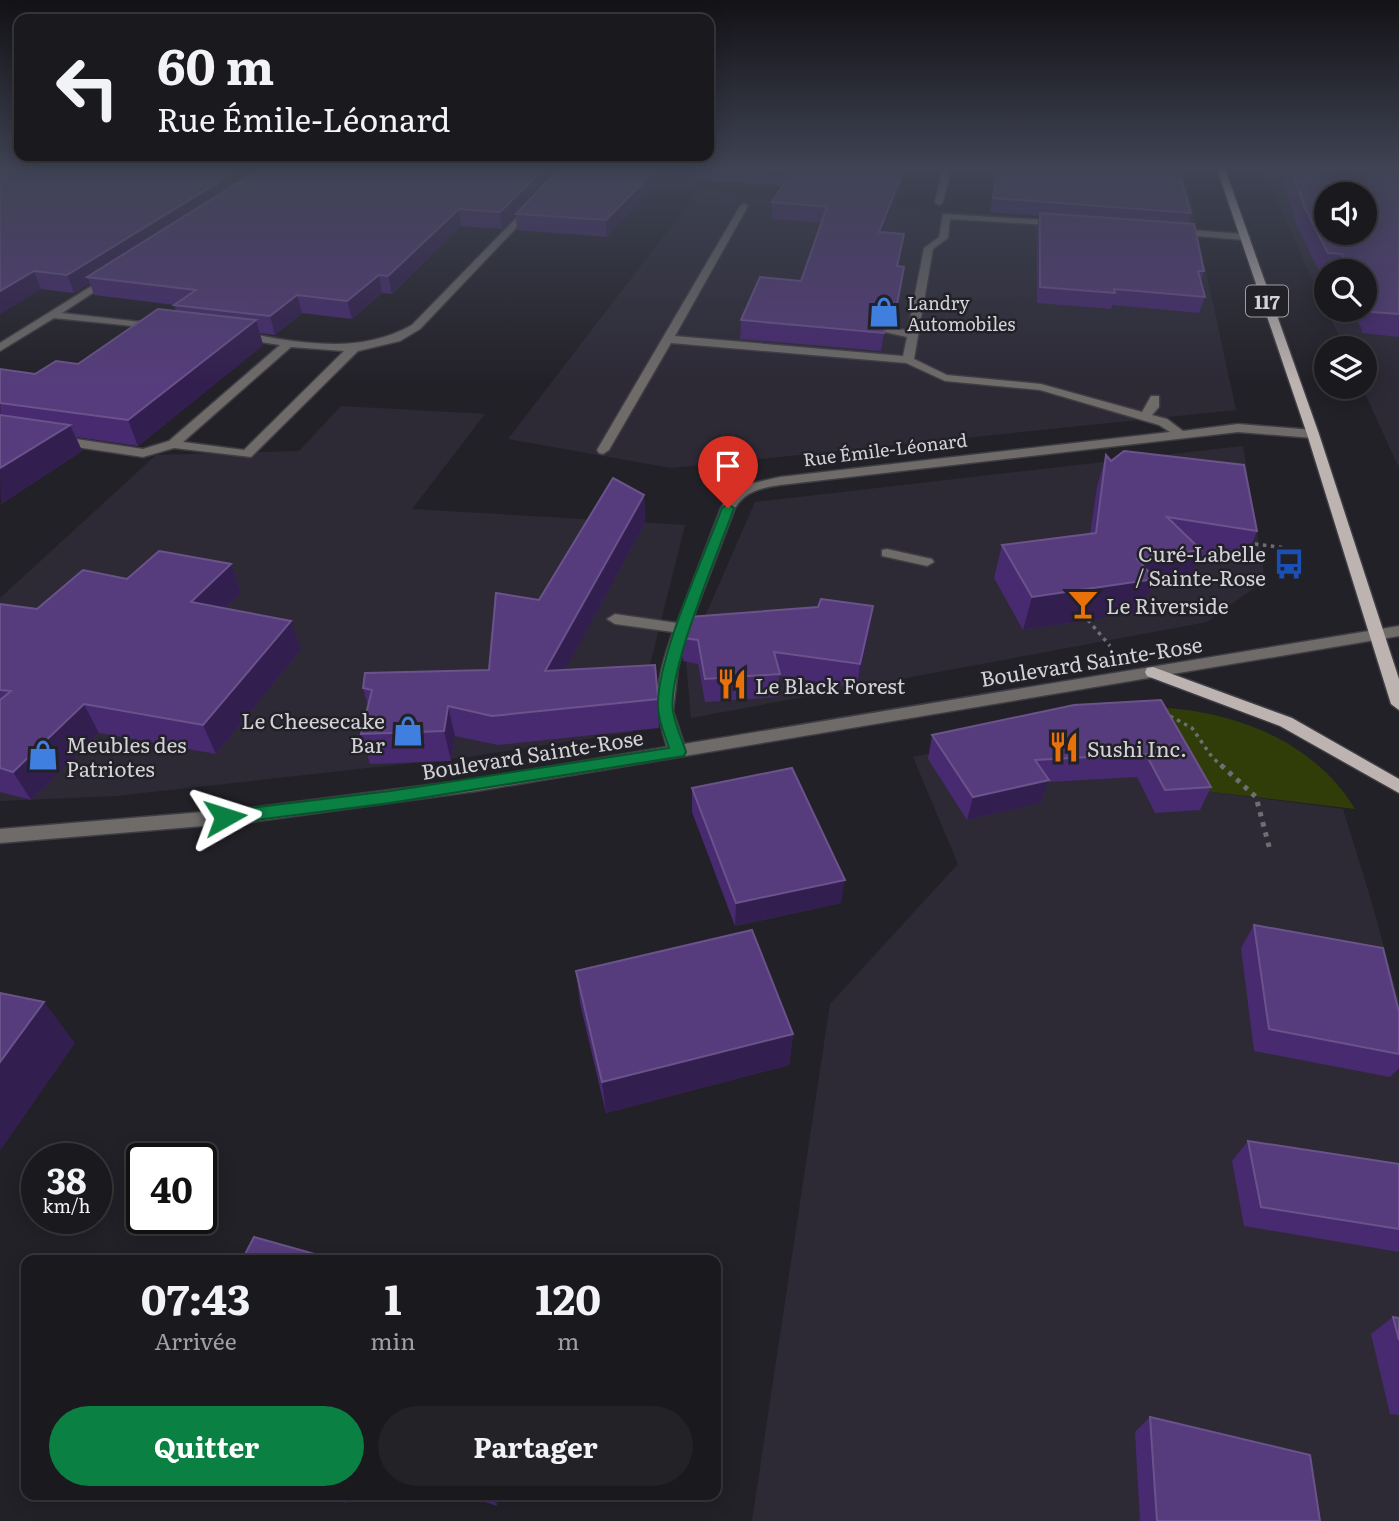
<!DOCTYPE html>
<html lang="fr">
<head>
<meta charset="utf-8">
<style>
  :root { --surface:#1a191e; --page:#232227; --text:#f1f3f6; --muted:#9fa0a4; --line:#38383c; --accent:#0b8043 }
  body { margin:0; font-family:Literata,serif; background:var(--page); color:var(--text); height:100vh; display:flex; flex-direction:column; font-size:26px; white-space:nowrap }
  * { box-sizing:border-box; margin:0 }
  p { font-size:23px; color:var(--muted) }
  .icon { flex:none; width:38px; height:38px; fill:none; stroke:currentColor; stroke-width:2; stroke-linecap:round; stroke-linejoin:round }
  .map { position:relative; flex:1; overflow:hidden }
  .side { position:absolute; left:21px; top:1255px; width:700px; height:245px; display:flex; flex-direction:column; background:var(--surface); border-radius:14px; box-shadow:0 4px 18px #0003,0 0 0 2px var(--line) }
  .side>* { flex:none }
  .top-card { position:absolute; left:14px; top:14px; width:700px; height:147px; border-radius:14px; box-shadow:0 4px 18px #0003,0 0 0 2px var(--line); background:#1a191e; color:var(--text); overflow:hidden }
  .buttons { position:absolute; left:1314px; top:182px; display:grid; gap:14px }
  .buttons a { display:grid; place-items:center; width:63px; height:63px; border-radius:50%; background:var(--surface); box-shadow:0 4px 18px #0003,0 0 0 2px var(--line); font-size:35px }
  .speed { position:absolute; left:21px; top:1143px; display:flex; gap:14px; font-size:35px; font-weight:700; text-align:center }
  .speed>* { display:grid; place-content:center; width:91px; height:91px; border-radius:50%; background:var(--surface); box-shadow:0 4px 18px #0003,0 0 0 2px var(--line); line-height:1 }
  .speed small { font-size:18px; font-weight:400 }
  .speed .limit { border:4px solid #111; border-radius:10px; background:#fff; color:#111 }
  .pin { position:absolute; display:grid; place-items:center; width:60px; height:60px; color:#fff; margin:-72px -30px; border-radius:50% 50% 50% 0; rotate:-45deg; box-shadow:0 0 7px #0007 }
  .pin .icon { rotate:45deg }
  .me { position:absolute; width:77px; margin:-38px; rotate:84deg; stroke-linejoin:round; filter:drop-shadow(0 0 5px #0008) }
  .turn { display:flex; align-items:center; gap:24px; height:147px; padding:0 28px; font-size:32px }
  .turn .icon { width:91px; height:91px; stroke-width:2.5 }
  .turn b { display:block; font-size:49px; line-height:60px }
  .eta { display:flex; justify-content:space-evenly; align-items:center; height:119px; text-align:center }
  .eta b { font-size:42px; font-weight:700; line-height:49px }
  .button { display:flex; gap:14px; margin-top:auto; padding:14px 28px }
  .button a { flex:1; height:80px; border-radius:42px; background:var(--accent); color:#fff; font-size:28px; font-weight:700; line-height:80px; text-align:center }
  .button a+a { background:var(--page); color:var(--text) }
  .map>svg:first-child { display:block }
  .built { fill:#2d2a36 }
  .green { fill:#303d09 }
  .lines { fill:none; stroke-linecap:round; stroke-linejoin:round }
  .minor-casing { stroke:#3f3d44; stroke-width:3 }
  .major-casing { stroke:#3f3d44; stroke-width:3 }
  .path-far1 { stroke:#6f6e74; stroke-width:3.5; stroke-dasharray:3.5 4.5; stroke-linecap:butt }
  .path { stroke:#6f6e74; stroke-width:5; stroke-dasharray:4.5 6; stroke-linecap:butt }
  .minor { fill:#6f6b69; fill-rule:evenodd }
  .major { fill:#bdb4b1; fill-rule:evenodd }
  .wall { fill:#482a71 }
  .shaded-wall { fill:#331f4f }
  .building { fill:#563c7c; stroke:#6a538a; stroke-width:2; fill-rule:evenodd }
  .route { fill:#0b8043; stroke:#07532c; stroke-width:2 }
  .labels { text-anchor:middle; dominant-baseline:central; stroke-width:5; stroke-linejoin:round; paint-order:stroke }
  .far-poi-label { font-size:18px; fill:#d3d2d7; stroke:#232128; text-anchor:start }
  .far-street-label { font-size:18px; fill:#d3d2d7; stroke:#232128 }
  .shield { fill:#232128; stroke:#9e9da2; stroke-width:2 }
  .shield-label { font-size:19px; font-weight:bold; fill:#d3d2d7 }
  .poi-label { font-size:21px; fill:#d3d2d7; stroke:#232128; text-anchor:start }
  .street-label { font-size:21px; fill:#d3d2d7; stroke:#232128 }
</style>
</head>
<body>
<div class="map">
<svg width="1399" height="1521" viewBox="0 0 1399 1521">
  <rect width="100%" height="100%" fill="#232128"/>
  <g class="built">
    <polygon points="1082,169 1184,169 1236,410 671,468 508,439 699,190 1083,222"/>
    <polygon points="1262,169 1336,169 1326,194 1326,233 1365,233 1399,291 1399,468 1362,387 1365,387 1365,348 1344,348 1327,310 1365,310 1365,271 1326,271 1326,309"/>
    <polygon points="341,406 485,414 412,509 685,525 633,732 467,757 115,796 0,801 0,598 156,455 299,451"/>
    <polygon points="1243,446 1265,580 1207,622 691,718 686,660 755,502"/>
    <polygon points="1149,707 1204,791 1343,809 1371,900 1399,1001 1399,1521 752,1521 830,1004 958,864 913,757"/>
  </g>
  <path class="green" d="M1149 707C1228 709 1312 738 1355 809L1204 791Z"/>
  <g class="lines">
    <g class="minor-casing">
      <g id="minor">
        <polygon points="943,169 951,169 943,202 939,205 935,202"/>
        <path d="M744 203 748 206 675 336 903 356 907 337 880 331 885 328 908 330 924 248 939 237 943 214 1060 221 1064 224 1063 226 950 219 948 238 933 249 914 359 947 375 1041 384 1142 412 1151 396H1159V407L1152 415 1167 419 1183 431 1238 424 1313 430 1319 434 1313 438 1238 432 780 485C761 488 745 491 735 508L696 610 678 667 673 711 684 744 1399 626V636L476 791 251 822 0 843V829L251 808 476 779 667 747C652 701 657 677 673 632L615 624 607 619 615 614 677 623 721 508 728 498 745 485 780 477 1170 432 1159 425 1040 390 945 381 906 363 671 343 609 450 603 454 599 453 597 450 740 206Z"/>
        <path d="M529 205 536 207 420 329 400 341 358 351 251 457 174 448 143 457 56 444 50 440 56 436 143 449 169 441 280 345 235 338V334C249 332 265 337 279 339 325 346 369 349 412 325ZM291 347 344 351 244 450 183 442Z"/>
        <polygon points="1175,229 1245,234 1250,237 1245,240 1172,234 1170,232"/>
        <polygon points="111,274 114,275 114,279 62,313 159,324 164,327 163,329 54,318 0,351 0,343"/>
        <polygon points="887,549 932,559 934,562 927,566 882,556 882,550"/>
      </g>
    </g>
    <g class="major-casing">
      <g id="major">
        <polygon points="1217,169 1225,169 1319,434 1399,679 1399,710 1391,704 1307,434"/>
        <polygon points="1153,667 1292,718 1399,779 1399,793 1280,726 1147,676 1145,672 1147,668"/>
      </g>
    </g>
    <g class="path-far1">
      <polyline points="1247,543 1286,548"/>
      <polyline points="1088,620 1110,646"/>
      <polyline points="1170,716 1192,728 1212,757 1223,767"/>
    </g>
    <polyline class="path" points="1221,765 1256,797 1270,850"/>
    <use href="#minor" class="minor"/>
    <use href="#major" class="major"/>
  </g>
  <g class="wall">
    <polygon points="0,169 908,169 884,232 904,234 899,266 902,285 895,322 887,322 881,351 740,339 741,320 801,281 822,223 772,219 772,202 782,186 663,177 607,237 517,230 516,215 502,229 461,226 392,294 382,293 352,319 302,313 275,335 260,333 263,345 138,446 76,437 82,451 1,504 0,369 35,374 78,364 176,311 174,305 175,305 94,295 90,283 74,293 41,289 0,314"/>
    <polygon points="998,169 1191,213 1188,224 1204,271 1201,281 1205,297 1199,313 1112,305 1111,309 1037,303 1037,228 1039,216 990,212"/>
    <polygon points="1279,169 1399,169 1399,337 1363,333 1354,311 1346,310 1365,310 1365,271 1326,271 1326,274 1320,273 1298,228"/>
    <polygon points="1106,455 1111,461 1257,531 1243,564 1199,556 1188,583 1151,588 1143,612 1023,630 994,578 1002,545 1090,534 1097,487"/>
    <polygon points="644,495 645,523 565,670 658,699 659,728 498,745 455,736 451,761 370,764 361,734 368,706 363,688 489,670 539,600"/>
    <polygon points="231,564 241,592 225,608 301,650 216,754 99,733 31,800 0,792 0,604 37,609 127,579"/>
    <polygon points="873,606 870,629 857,688 779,676 778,697 705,702 698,664 683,661 682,638"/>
    <polygon points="1074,705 1211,787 1200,810 1155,813 1137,777 1048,782 1041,803 967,820 928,759 932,735"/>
    <polygon points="692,788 841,903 735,926 692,812"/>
    <polygon points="1254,925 1399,1012 1399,1068 1390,1077 1254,1051 1241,948"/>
    <polygon points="576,971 793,1034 789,1065 606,1113 580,1003"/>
    <polygon points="1248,1141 1399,1164 1399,1252 1244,1226 1232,1161"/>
    <polygon points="1393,1317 1399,1318 1399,1415 1390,1414 1371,1334"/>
    <polygon points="1150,1417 1320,1521 1140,1521 1135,1432"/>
    <polygon points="320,1494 350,1494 346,1503"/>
    <polygon points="461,1494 501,1494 497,1506"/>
  </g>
  <g class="shaded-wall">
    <polygon points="240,169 269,169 87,277 90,283 74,293 67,275"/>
    <polygon points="544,169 560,169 502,229 500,212"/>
    <polygon points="656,169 662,169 663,177 607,237 606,220"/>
    <polygon points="904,169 908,169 877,249 879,232"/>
    <polygon points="459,209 461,226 392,294 388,276"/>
    <polygon points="904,234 902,251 895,284 897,266"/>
    <polygon points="904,267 902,285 895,322 897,304"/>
    <polygon points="34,271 41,289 0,314 0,291"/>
    <polygon points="379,275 382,293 352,319 347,301"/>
    <polygon points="297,295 302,313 275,335 270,316"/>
    <polygon points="890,303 887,322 881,351 884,333 880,312"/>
    <polygon points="256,320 263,345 138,446 128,420"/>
    <polygon points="70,425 82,451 1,504 0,468"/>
    <polygon points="644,495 645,523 549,700 545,671"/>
    <polygon points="1201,550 1188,583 1151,588 1143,612 1023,630 1032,597 1137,559"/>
    <polygon points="231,564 241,592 203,630 191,602"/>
    <polygon points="873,606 870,629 857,688 860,664"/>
    <polygon points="291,621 301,650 216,754 203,725"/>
    <polygon points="84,704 99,733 31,800 13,772"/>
    <polygon points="448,706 455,736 451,761 444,731"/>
    <polygon points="1049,780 1041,803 967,820 973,797"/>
    <polygon points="845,880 841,903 735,926 736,903"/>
    <polygon points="44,1002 75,1043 0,1151 0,1062"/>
    <polygon points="793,1034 789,1065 606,1113 602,1082"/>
    <polygon points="338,1494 350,1494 346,1503"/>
    <polygon points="491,1494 501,1494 497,1506"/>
  </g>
  <g class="building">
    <polygon points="0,169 240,169 67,275 34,271 0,291"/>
    <polygon points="260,169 544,169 500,212 459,209 388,276 379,275 347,301 297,295 270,316 174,305 196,290 87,277"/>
    <polygon points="559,169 656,169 606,220 516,214"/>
    <polygon points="758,169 904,169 879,232 904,234 897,266 904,267 897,304 890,303 889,307 880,312 887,316 884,333 741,320 760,277 801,281 827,207 772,202 792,171"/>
    <polygon points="998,169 1178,169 1191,213 993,198"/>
    <path d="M1291 169H1399V314L1372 312 1365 295V271H1348L1342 254 1328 253 1305 208ZM1326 194H1365V233H1326Z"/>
    <polygon points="1040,213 1194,224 1204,271 1198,271 1205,297 1114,289 1115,293 1040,287"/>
    <polygon points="158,309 256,320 128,420 0,403 0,369 35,374 56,361 78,364"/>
    <polygon points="0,415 70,425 0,468"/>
    <polygon points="1124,451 1244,465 1257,531 1167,517 1201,550 1137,559 1155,579 1032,597 1002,545 1096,533 1106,455 1111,461"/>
    <polygon points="613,478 644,495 545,671 655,665 658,699 492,716 448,706 444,731 361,734 372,690 363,688 365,673 489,670 496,593 539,600"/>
    <polygon points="159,551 231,564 191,602 291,621 203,725 84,704 13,772 0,768 0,700 11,691 0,690 0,604 37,609 83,570 127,579"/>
    <polygon points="821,599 873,606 860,664 774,652 780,674 705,679 698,640 682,638 689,617 818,607"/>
    <polygon points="1161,700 1211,787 1165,790 1146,754 1035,760 1049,780 973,797 932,735 1074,705"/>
    <polygon points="792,768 845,880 736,903 692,788"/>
    <polygon points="1254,925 1383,948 1399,1012 1399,1054 1269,1029"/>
    <polygon points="752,930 793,1034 602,1082 576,971"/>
    <polygon points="0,993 44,1002 0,1062"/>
    <polygon points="1248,1141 1399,1164 1399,1229 1261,1207"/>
    <polygon points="254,1237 336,1260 242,1260"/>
    <polygon points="1393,1317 1399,1318 1399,1340"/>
    <polygon points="1150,1417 1310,1455 1320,1521 1157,1521"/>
  </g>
  <linearGradient id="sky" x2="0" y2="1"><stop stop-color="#131216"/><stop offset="0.44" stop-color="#3f4353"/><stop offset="1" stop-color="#3f4353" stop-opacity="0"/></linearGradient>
  <rect width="1399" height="382" fill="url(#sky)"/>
  <path class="route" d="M728 504 734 508C719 551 667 671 673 711 675 725 682 739 686 752L684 756 390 803 225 824 219 822 217 817 219 813 225 811 390 791 669 748C665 735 658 720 658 707 656 659 704 557 722 508Z"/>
  <defs>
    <g id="shop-bare" transform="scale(2.415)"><path d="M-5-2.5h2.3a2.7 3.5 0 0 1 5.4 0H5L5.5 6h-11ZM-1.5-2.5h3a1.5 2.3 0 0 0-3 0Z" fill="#3f7fe0" stroke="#232128" stroke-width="2.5" paint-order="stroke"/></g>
    <g id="bus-bare" transform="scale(2.415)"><path d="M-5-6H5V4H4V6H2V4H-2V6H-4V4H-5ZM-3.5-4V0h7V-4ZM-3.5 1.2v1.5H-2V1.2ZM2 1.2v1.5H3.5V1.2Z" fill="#1a4fb4" stroke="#232128" stroke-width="2.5" paint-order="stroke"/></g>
    <g id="bar-bare" transform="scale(2.415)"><path d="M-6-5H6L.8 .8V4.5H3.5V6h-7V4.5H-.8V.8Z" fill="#e8710a" stroke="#232128" stroke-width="2.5" paint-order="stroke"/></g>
    <g id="restaurant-bare" transform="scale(2.415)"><path d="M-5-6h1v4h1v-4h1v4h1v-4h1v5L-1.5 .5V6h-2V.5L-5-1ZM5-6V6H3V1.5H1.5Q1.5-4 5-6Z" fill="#e8710a" stroke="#232128" stroke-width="2.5" paint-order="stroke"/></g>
  </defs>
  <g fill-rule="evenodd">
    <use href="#shop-bare" x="884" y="312"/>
    <use href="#bus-bare" x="1289" y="564"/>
    <use href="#bar-bare" x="1083" y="604"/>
    <use href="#restaurant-bare" x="732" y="684"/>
    <use href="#shop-bare" x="408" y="731"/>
    <use href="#restaurant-bare" x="1064" y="747"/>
    <use href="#shop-bare" x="43" y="755"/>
  </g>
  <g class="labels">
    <g class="far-poi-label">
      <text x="907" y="302">Landry<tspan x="907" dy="21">Automobiles</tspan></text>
    </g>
    <g class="far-street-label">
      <text transform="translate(885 449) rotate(-7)">Rue Émile-Léonard</text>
    </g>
    <rect class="shield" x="1246" y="285.5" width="42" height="31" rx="5"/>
    <g class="shield-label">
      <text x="1267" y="301">117</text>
    </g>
    <g class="poi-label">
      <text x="1266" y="552" text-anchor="end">Curé-Labelle<tspan x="1266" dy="24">/ Sainte-Rose</tspan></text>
      <text x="1106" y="604">Le Riverside</text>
      <text x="755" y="684">Le Black Forest</text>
      <text x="385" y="719" text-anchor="end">Le Cheesecake<tspan x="385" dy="24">Bar</tspan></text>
      <text x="66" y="743">Meubles des<tspan x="66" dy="24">Patriotes</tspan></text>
      <text x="1087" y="747">Sushi Inc.</text>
    </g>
    <g class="street-label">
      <text transform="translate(1091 660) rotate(-9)">Boulevard Sainte-Rose</text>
      <text transform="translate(532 753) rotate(-9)">Boulevard Sainte-Rose</text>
    </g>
  </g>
</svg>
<div class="buttons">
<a><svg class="icon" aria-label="sound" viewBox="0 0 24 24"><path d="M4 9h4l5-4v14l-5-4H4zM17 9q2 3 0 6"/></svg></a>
<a><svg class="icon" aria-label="search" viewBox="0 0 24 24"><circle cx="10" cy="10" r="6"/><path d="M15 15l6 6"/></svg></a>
<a><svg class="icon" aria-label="layers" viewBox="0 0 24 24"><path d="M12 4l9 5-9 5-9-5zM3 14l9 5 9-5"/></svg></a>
</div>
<div class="speed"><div>38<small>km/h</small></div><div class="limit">40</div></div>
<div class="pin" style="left:728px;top:508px;background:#d93025"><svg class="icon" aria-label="arrive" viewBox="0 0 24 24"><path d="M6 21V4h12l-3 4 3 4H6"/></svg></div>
<svg class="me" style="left:225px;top:817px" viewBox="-20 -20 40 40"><path d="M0-17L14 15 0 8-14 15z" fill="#0b8043" stroke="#fff" stroke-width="4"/></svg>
<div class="top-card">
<div class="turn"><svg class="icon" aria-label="left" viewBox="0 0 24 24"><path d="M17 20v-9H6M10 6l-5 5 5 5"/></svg><div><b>60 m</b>Rue Émile-Léonard</div></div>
</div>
<section class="side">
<div class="eta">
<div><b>07:43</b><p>Arrivée</p></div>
<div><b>1</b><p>min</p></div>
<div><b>120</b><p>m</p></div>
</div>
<div class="button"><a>Quitter</a><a>Partager</a></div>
</section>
</div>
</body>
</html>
